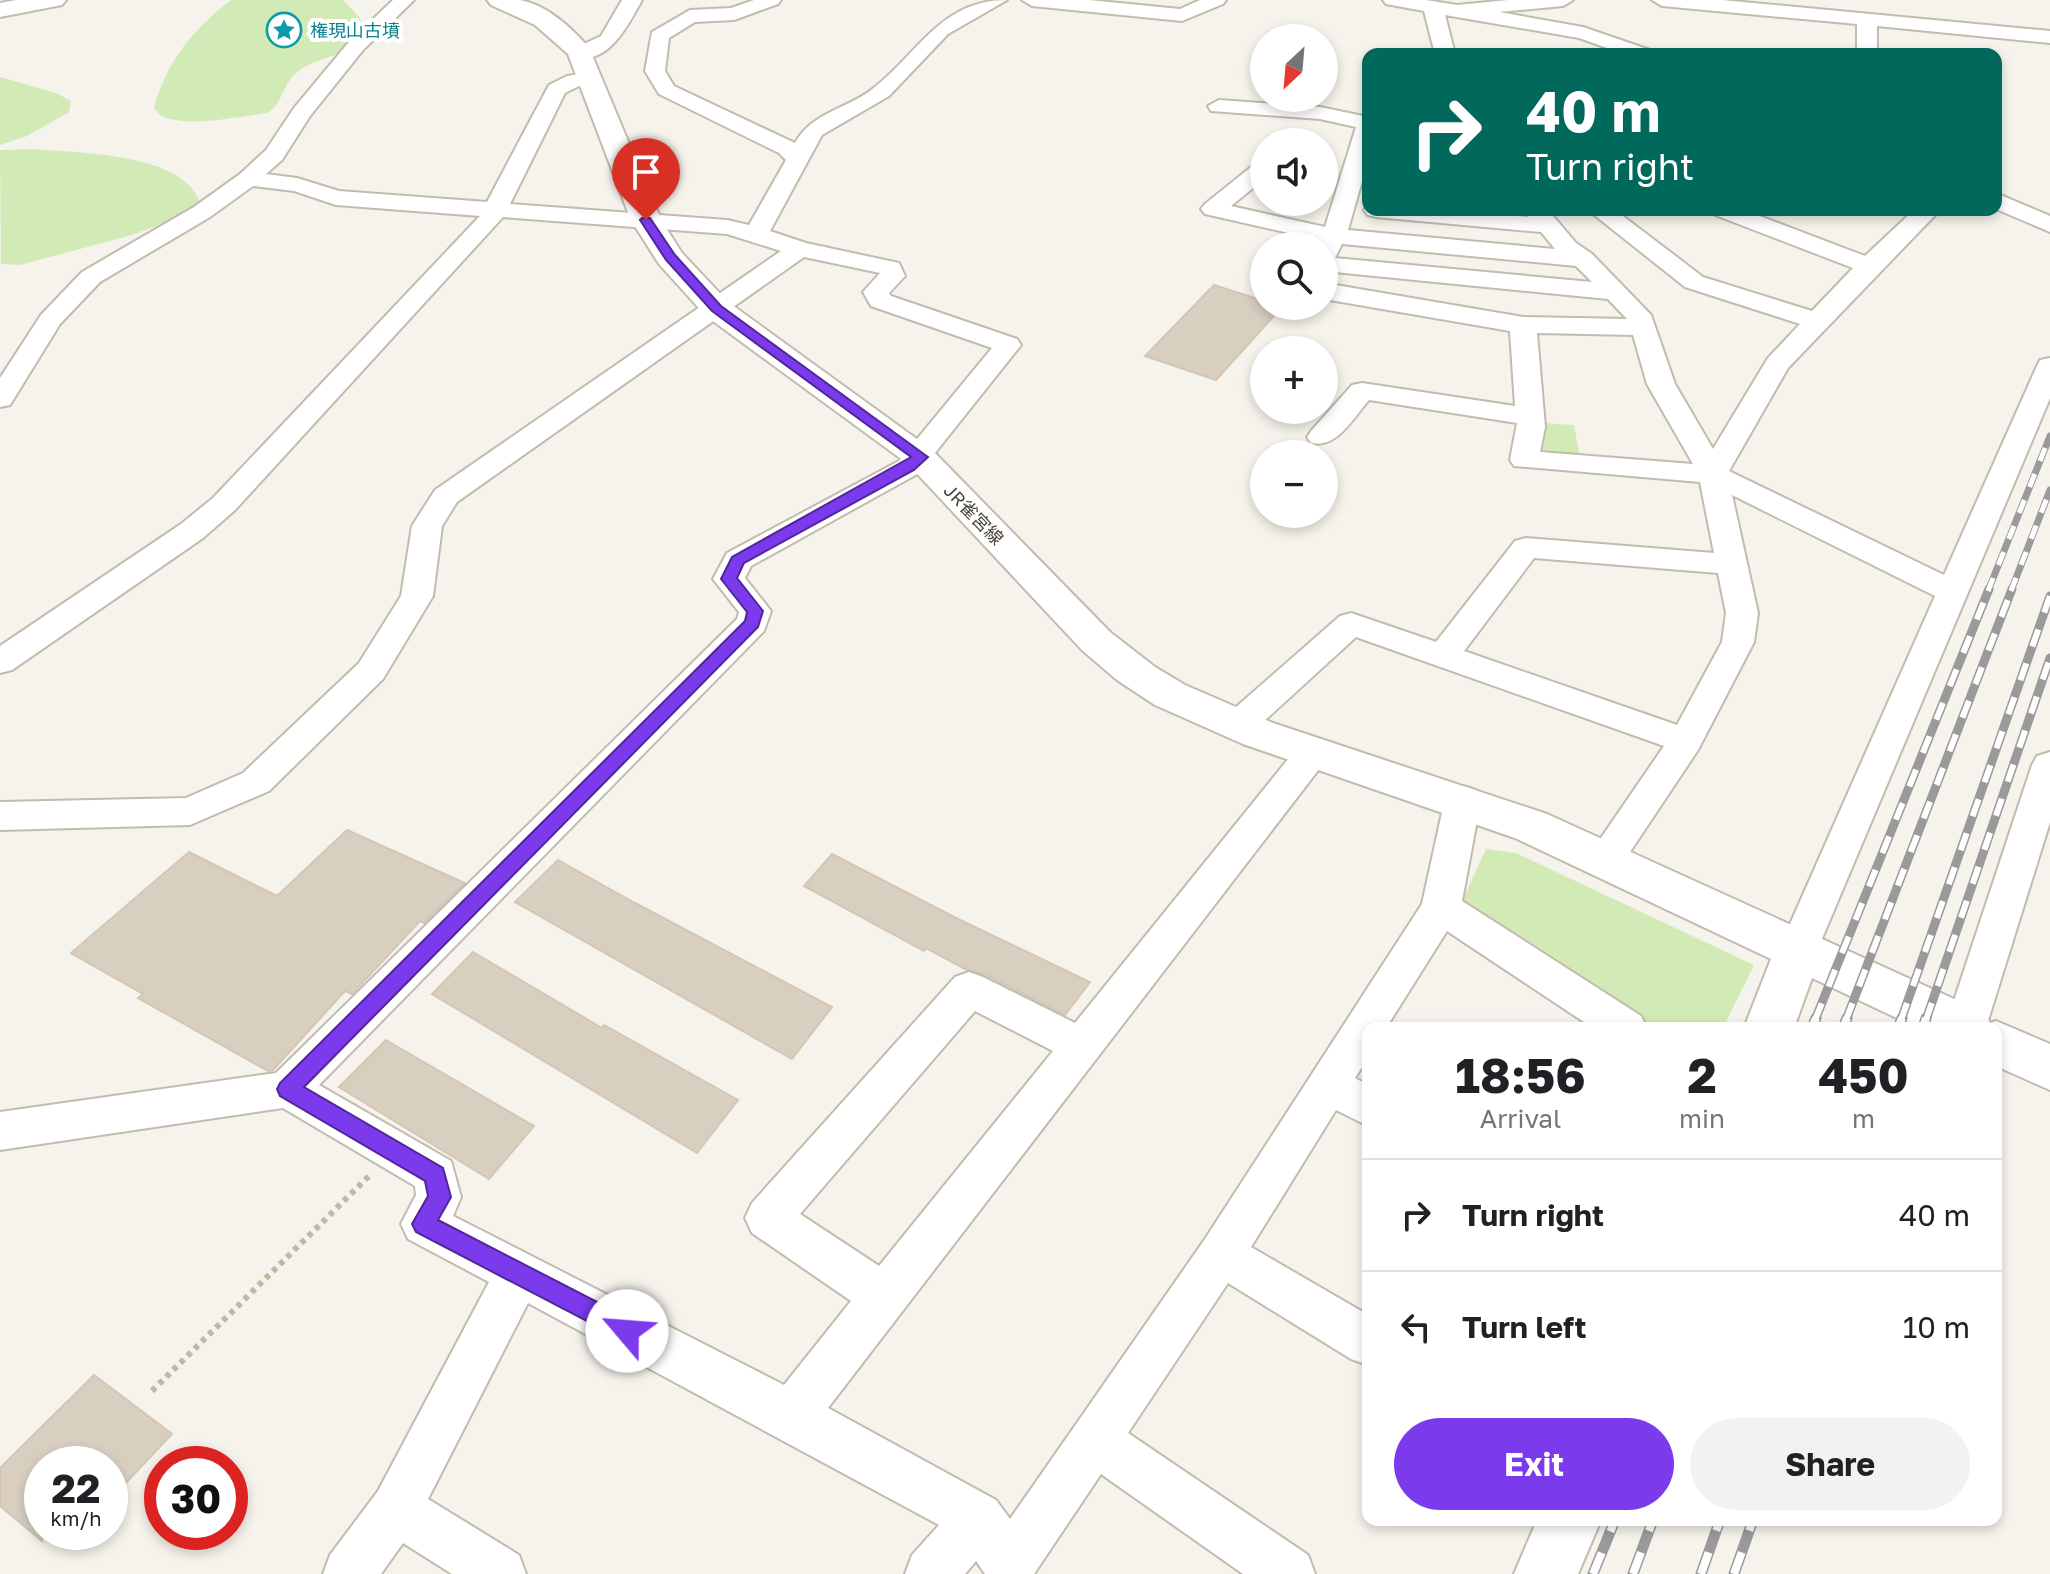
<!DOCTYPE html>
<html lang="en">
<head>
<meta charset="utf-8">
<style>
  :root { --surface:#fff; --page:#f2f2f2; --text:#202124; --muted:#757577; --line:#e0e0e0; --accent:#7c3aed }
  body { margin:0; font-family:"Golos Text","Noto Sans JP",sans-serif; background:var(--page); color:var(--text); height:100vh; display:flex; flex-direction:column; font-size:30px; white-space:nowrap }
  * { box-sizing:border-box; margin:0 }
  p { font-size:26px; color:var(--muted) }
  .icon { flex:none; width:44px; height:44px; fill:none; stroke:currentColor; stroke-width:2; stroke-linecap:round; stroke-linejoin:round }
  .map { position:relative; flex:1; overflow:hidden }
  .details { position:absolute; left:1362px; top:1022px; width:640px; height:504px; display:flex; flex-direction:column; background:var(--surface); border-radius:16px; box-shadow:0 4px 12px #0003 }
  .details>* { flex:none }
  .hud { position:absolute; left:1362px; top:48px; width:640px; height:168px; border-radius:16px; box-shadow:0 4px 12px #0003; background:#00695c; color:#fff; overflow:hidden }
  .needle { width:52px; rotate:206deg }
  .buttons { position:absolute; left:1250px; top:24px; display:grid; gap:16px }
  .buttons a { display:grid; place-items:center; width:88px; height:88px; border-radius:50%; background:var(--surface); box-shadow:0 4px 12px #0003; font-size:40px }
  .speed { position:absolute; left:24px; top:1446px; display:flex; gap:16px; font-size:40px; font-weight:700; text-align:center }
  .speed>* { display:grid; place-content:center; width:104px; height:104px; border-radius:50%; background:var(--surface); box-shadow:0 4px 12px #0003; line-height:1 }
  .speed small { font-size:20px; font-weight:400 }
  .speed .limit { border:12px solid #d22; background:#fff; color:#111 }
  .pin { position:absolute; display:grid; place-items:center; width:68px; height:68px; color:#fff; margin:-82px -34px; border-radius:50% 50% 50% 0; rotate:-45deg; box-shadow:0 0 8px #0007 }
  .pin .icon { rotate:45deg }
  .me { position:absolute; width:88px; margin:-44px; rotate:297deg; stroke-linejoin:round; filter:drop-shadow(0 0 6px #0008) }
  .turn { display:flex; align-items:center; gap:28px; height:168px; padding:0 32px; font-size:36px }
  .turn .icon { width:104px; height:104px; stroke-width:2.5 }
  .turn b { display:block; font-size:56px; line-height:68px }
  .eta { display:flex; justify-content:space-evenly; align-items:center; height:136px; text-align:center }
  .eta b { font-size:48px; font-weight:700; line-height:56px }
  .button { display:flex; gap:16px; margin-top:auto; padding:16px 32px }
  .button a { flex:1; height:92px; border-radius:48px; background:var(--accent); color:#fff; font-size:32px; font-weight:700; line-height:92px; text-align:center }
  .button a+a { background:var(--page); color:var(--text) }
  ul { padding:0; list-style:none }
  li { display:flex; align-items:center; gap:24px; height:112px; padding:0 32px; border-top:2px solid var(--line) }
  li div { flex:1 }
  li b { display:block; font-size:30px }
  li em { font-style:normal }
  .map>svg:first-child { display:block }
  .green { fill:#d2eab5 }
  .building { fill:#d8cfc1; stroke:#d3c7b4; stroke-width:2 }
  .lines { fill:none; stroke-linecap:round; stroke-linejoin:round }
  .minor-casing { stroke:#c2bbae; stroke-width:4 }
  .tertiary-casing { stroke:#c2bbae; stroke-width:4 }
  .path { stroke:#c4b79f; stroke-width:6; stroke-dasharray:5 5; stroke-linecap:butt }
  .minor { fill:#fff; fill-rule:evenodd }
  .tertiary { fill:#fff; fill-rule:evenodd }
  .rail-far2-casing { stroke:#9a9a9a; stroke-width:7 }
  .rail-far1-casing { stroke:#9a9a9a; stroke-width:9 }
  .rail-casing { stroke:#9a9a9a; stroke-width:11 }
  .rail-far2 { stroke:#fff; stroke-width:5; stroke-dasharray:14; stroke-linecap:butt }
  .rail-far1 { stroke:#fff; stroke-width:6; stroke-dasharray:18; stroke-linecap:butt }
  .rail { stroke:#fff; stroke-width:8; stroke-dasharray:23; stroke-linecap:butt }
  .route { fill:#7c3aed; stroke:#51269a; stroke-width:2 }
  .labels { text-anchor:middle; dominant-baseline:central; stroke-width:8; stroke-linejoin:round; paint-order:stroke }
  .far-culture-label { font-size:18px; fill:#0d838f; stroke:#fff; text-anchor:start }
  .far-street-label { font-size:18px; fill:#4b4439; stroke:#fff }
</style>
</head>
<body>
<div class="map">
<svg width="2050" height="1574" viewBox="0 0 2050 1574">
  <rect width="100%" height="100%" fill="#f6f3ec"/>
  <g class="green">
    <path d="M231 0H343L359 17 367 35C351 56 316 56 296 73 282 85 283 104 267 113 241 116 167 133 154 108 166 62 194 28 231 0Z"/>
    <polygon points="0,77 56,93 71,101 69,112 27,136 0,145"/>
    <path d="M34 149C79 153 180 153 199 200L188 214 132 235 20 265 1 264 0 150Z"/>
    <polygon points="1542,423 1574,425 1580,458 1550,455 1536,444"/>
    <polygon points="1486,849 1516,853 1754,965 1723,1028 1645,1028 1459,908"/>
  </g>
  <g class="building">
    <polygon points="1214,285 1264,301 1264,306 1282,307 1216,380 1145,356"/>
    <polygon points="347,830 465,883 424,923 420,921 352,994 345,991 273,1070 268,1071 138,998 143,994 71,953 189,852 277,896"/>
    <polygon points="832,854 960,920 1090,982 1065,1015 984,974 967,970 926,948 924,951 804,886"/>
    <polygon points="558,860 635,903 832,1007 792,1059 515,902"/>
    <polygon points="473,952 602,1028 604,1025 738,1100 697,1153 432,994"/>
    <polygon points="386,1040 534,1126 489,1179 339,1087"/>
    <polygon points="94,1375 172,1434 110,1500 110,1464 42,1464 42,1541 0,1506 0,1468"/>
  </g>
  <g class="lines">
    <g class="minor-casing">
      <g id="minor">
        <path d="M393 0H414L363 50 310 116 282 160 266 174 297 178 339 191 487 202 549 85 567 76 590 72 600 78 597 82 579 86 565 93 510 204 727 220 749 225 786 160 779 153 659 94 645 71 652 32 690 10 731 8 754 0H781L778 4 734 20 695 22 669 38 665 71 674 86 795 143C813 111 849 109 875 87 920 51 942 0 1007 0L948 34 889 96 822 135 770 231 806 243 899 263 905 276 889 293 891 296 1017 339 1021 345 919 473 751 566 745 578 771 611 764 631 319 1085 451 1161 461 1197 453 1216 784 1385 851 1301 752 1233 745 1218 752 1203 955 977 969 972 983 977 1075 1023 1302 742 1314 738 1326 742 1332 751 1326 760 828 1408 996 1500 1010 1519 1205 1239 1422 904 1445 799 1450 790 1463 786 1476 790 1481 799 1462 901 1641 1016 1647 1028H1593L1447 931 1386 1028H1368V1058L1355 1078 1368 1085V1126L1336 1110 1251 1247 1368 1315V1365L1351 1359 1228 1283 1128 1433 1308 1555 1315 1574H1243L1101 1474 1034 1574H985L976 1561 965 1574H905L912 1555 939 1525 528 1303 428 1499 519 1555 526 1574H452L403 1543 381 1574H323L330 1555 378 1491 489 1282 408 1239 401 1224 416 1195 415 1186 283 1108 0 1150V1112L276 1073 737 619 739 612 713 579 727 553 899 461 992 348 871 306 863 292 880 273 804 257 457 502 442 526 433 596 383 679 269 791 190 825 0 830V802L186 798 243 773 359 663 401 596 412 526 435 490 781 251 727 234 503 217 235 510 203 538 12 670 0 673V646L181 524 213 498 480 216 336 205 294 191 253 186 210 217 100 282 60 324 10 405 0 407V378L41 315 82 272 194 207 240 174 266 150 294 108 349 42ZM975 1011 1053 1051 879 1266 800 1214Z"/>
        <path d="M622 0H642C628 25 609 66 573 57L570 53 573 49 601 36Z"/>
        <polygon points="1022,0 1089,0 1180,9 1200,0 1226,0 1223,4 1182,21 1032,6"/>
        <polygon points="1383,0 1426,0 1457,5 1508,0 1573,0 1563,6 1499,12 1583,27 1650,50 1653,54 1624,54 1579,38 1445,15 1455,54 1435,54 1424,11 1386,4"/>
        <polygon points="1652,0 1722,0 2050,31 2050,43 1877,26 1877,54 1857,54 1857,24 1662,6"/>
        <path d="M1219 100 1320 107 1368 117V160L1348 230 1555 249 1541 232 1376 217 1368 215 1364 210 1368 205V210H1454L1528 217 1523 210H1548L1576 243 1592 254 1651 315 1675 384 1713 449 1768 358 1800 324 1685 287 1588 210H1615L1703 277 1812 311 1853 268 1715 215 1711 210H1744L1865 256 1914 210H1940L1788 368 1729 471 1944 575 2037 366 2040 360 2050 358V398L1813 960 1799 965 1785 960 1779 949 1935 596 1732 495 1758 613 1754 642 1698 750 1618 870 1605 874 1592 870 1586 860 1664 746 1356 637 1251 733 1239 736 1227 733 1222 724 1227 715 1340 616 1351 613 1436 642 1515 541 1526 538 1714 553 1700 482 1514 466 1510 460 1517 423 1369 400C1353 418 1337 449 1311 443L1307 437 1311 431 1352 385 1362 383 1515 406 1510 331 1324 299V283L1523 317 1627 319 1608 299 1324 271V246H1317L1320 240 1205 214 1201 209 1205 204 1256 163 1264 161V179L1231 206 1325 227 1356 127 1320 119 1211 111 1208 106ZM1342 244 1576 266 1592 282 1335 258ZM1537 333 1633 335 1647 384 1693 464 1540 452 1545 427ZM1534 558 1718 573 1726 613 1722 642 1677 725 1464 651Z"/>
        <polygon points="1996,193 2050,216 2050,232 1996,209"/>
        <polygon points="2050,752 2050,822 1986,1027 1945,1028 2032,765 2037,756"/>
      </g>
    </g>
    <g class="tertiary-casing">
      <g id="tertiary">
        <polygon points="16,0 66,0 62,5 0,17 0,3"/>
        <path d="M487 0C498 0 510 0 520 0 547 5 572 28 589 48L661 220 682 253 728 302 932 450 1110 632 1155 667 1185 685 1273 723 1547 814 1985 1013 1990 1023 1996 1021 2050 1044V1090L1996 1066V1028H1918L1812 978 1794 1028H1744L1771 959 1515 838 1243 744 1155 705 1117 680 1082 650 908 464 706 316 659 264 631 220 568 54 535 25 491 5Z"/>
        <polygon points="1537,1520 1601,1520 1578,1574 1514,1574"/>
      </g>
    </g>
    <polyline class="path" points="152,1391 370,1175"/>
    <use href="#minor" class="minor"/>
    <use href="#tertiary" class="tertiary"/>
    <g class="rail-far2-casing">
      <g id="rail-far2">
        <polyline points="1988,591 2050,436"/>
        <polyline points="2011,591 2050,490"/>
      </g>
    </g>
    <g class="rail-far1-casing">
      <g id="rail-far1">
        <polyline points="1815,1020 1989,589"/>
        <polyline points="1846,1020 2012,589"/>
        <polyline points="1901,1020 2050,596"/>
        <polyline points="1926,1020 2050,658"/>
      </g>
    </g>
    <g class="rail-casing">
      <g id="rail">
        <polyline points="1812,1028 1816,1018"/>
        <polyline points="1843,1028 1847,1018"/>
        <polyline points="1898,1028 1902,1018"/>
        <polyline points="1923,1028 1926,1018"/>
        <polyline points="1593,1574 1615,1520"/>
        <polyline points="1633,1574 1653,1520"/>
        <polyline points="1701,1574 1720,1520"/>
        <polyline points="1734,1574 1753,1520"/>
      </g>
    </g>
    <use href="#rail-far2" class="rail-far2"/>
    <use href="#rail-far1" class="rail-far1"/>
    <use href="#rail" class="rail"/>
  </g>
  <polygon class="route" points="642,218 650,218 675,255 721,306 928,457 914,470 744,563 737,578 763,611 758,627 304,1087 443,1168 451,1197 438,1220 636,1322 639,1331 636,1339 627,1342 416,1232 412,1224 428,1196 425,1181 280,1096 277,1089 280,1083 745,621 747,612 721,579 732,557 911,457 712,311 666,260 640,220"/>
  <defs>
    <g id="sight-ring" transform="scale(1.8)"><circle r="9.5" fill="#fff" stroke="#0f9aa8" stroke-width="1.5"/><path d="M0-6L1.8-2.2L6-1.7L2.9 1.2L3.7 5.4L0 3.3L-3.7 5.4L-2.9 1.2L-6-1.7L-1.8-2.2Z" fill="#0f9aa8"/></g>
  </defs>
  <g fill-rule="evenodd">
    <use href="#sight-ring" x="284" y="30"/>
  </g>
  <g class="labels">
    <g class="far-culture-label">
      <text x="310" y="30">権現山古墳</text>
    </g>
    <g class="far-street-label">
      <text transform="translate(974 514) rotate(46)">JR雀宮線</text>
    </g>
  </g>
</svg>
<div class="buttons">
<a><svg class="needle" viewBox="-14 -14 28 28"><path d="M0-13l5 13h-10z" fill="#e53935"/><path d="M0 13l5-13h-10z" fill="#757577"/></svg></a>
<a><svg class="icon" aria-label="sound" viewBox="0 0 24 24"><path d="M4 9h4l5-4v14l-5-4H4zM17 9q2 3 0 6"/></svg></a>
<a><svg class="icon" aria-label="search" viewBox="0 0 24 24"><circle cx="10" cy="10" r="6"/><path d="M15 15l6 6"/></svg></a>
<a>+</a>
<a>−</a>
</div>
<div class="speed"><div>22<small>km/h</small></div><div class="limit">30</div></div>
<div class="pin" style="left:646px;top:220px;background:#d93025"><svg class="icon" aria-label="arrive" viewBox="0 0 24 24"><path d="M6 21V4h12l-3 4 3 4H6"/></svg></div>
<svg class="me" style="left:627px;top:1331px" viewBox="-20 -20 40 40"><circle r="19" fill="#fff"/><path d="M0-13L10 11 0 6-10 11z" fill="#7c3aed"/></svg>
<div class="hud">
<div class="turn"><svg class="icon" aria-label="right" viewBox="0 0 24 24"><path d="M7 20v-9h11M14 6l5 5-5 5"/></svg><div><b>40 m</b>Turn right</div></div>
</div>
<section class="details">
<div class="eta">
<div><b>18:56</b><p>Arrival</p></div>
<div><b>2</b><p>min</p></div>
<div><b>450</b><p>m</p></div>
</div>
<ul>
<li><svg class="icon" aria-label="right" viewBox="0 0 24 24"><path d="M7 20v-9h11M14 6l5 5-5 5"/></svg><div><b>Turn right</b></div><em>40 m</em></li>
<li><svg class="icon" aria-label="left" viewBox="0 0 24 24"><path d="M17 20v-9H6M10 6l-5 5 5 5"/></svg><div><b>Turn left</b></div><em>10 m</em></li>
</ul>
<div class="button"><a>Exit</a><a>Share</a></div>
</section>
</div>
</body>
</html>
